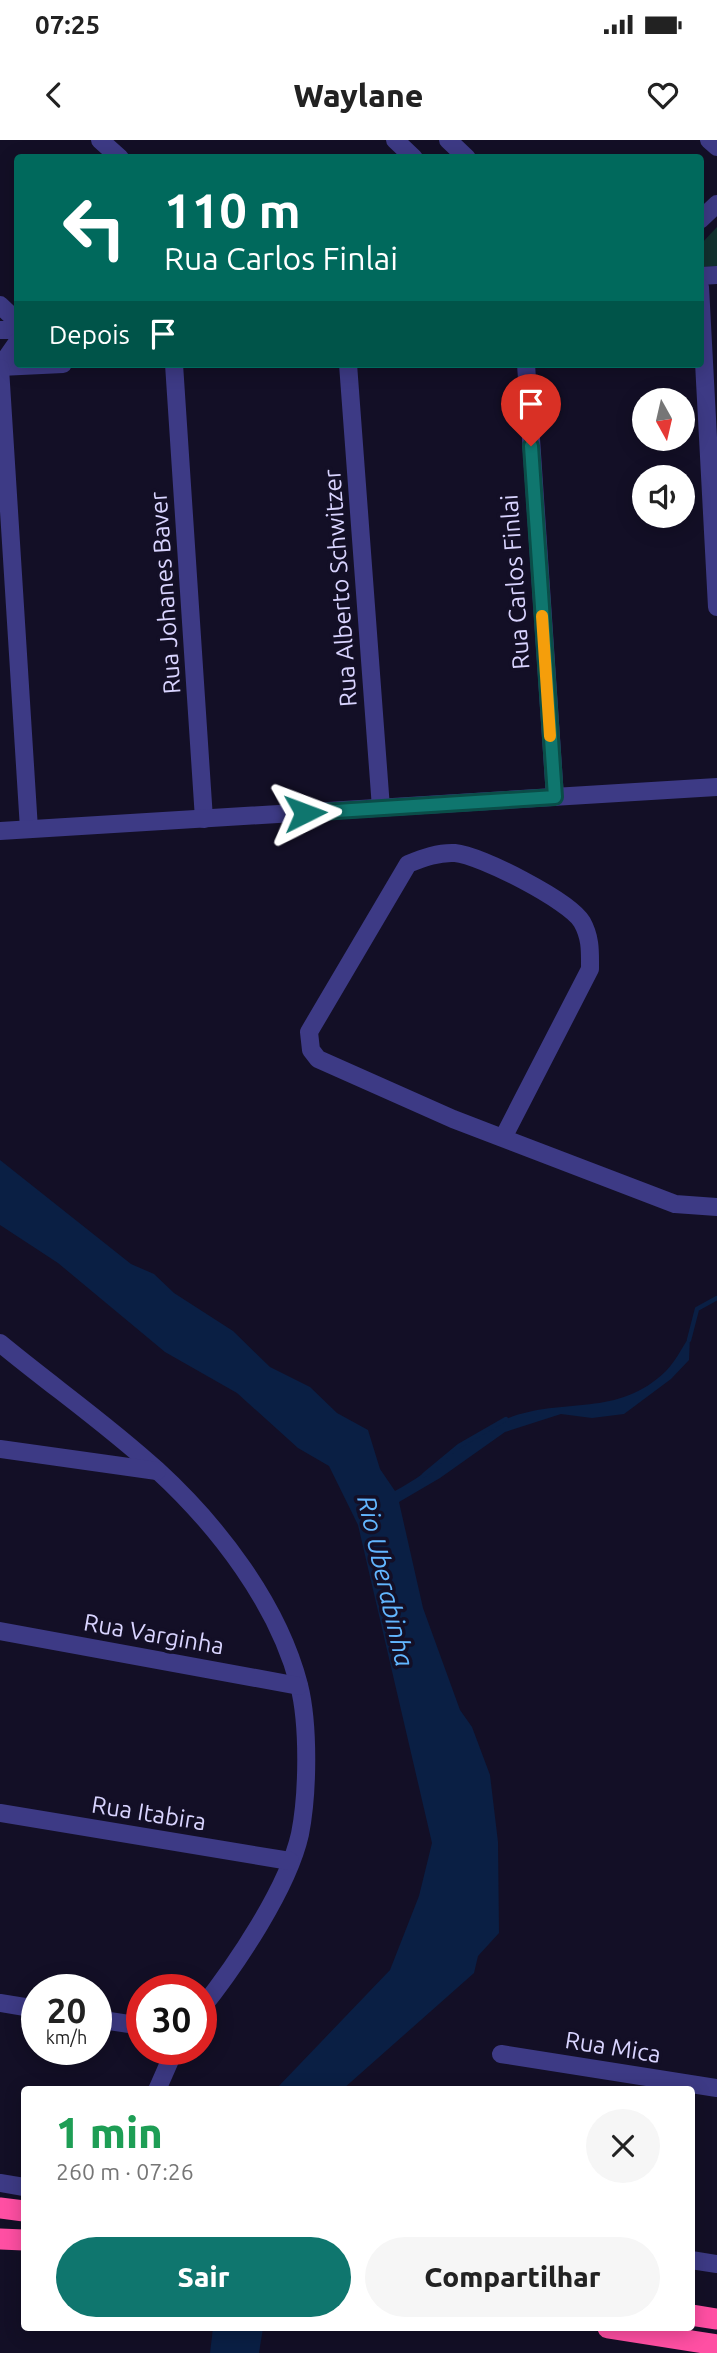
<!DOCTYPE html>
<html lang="pt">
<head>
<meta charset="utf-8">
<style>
  :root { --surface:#fff; --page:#f6f6f6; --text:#222; --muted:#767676; --accent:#0f766e }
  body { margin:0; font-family:Ubuntu,sans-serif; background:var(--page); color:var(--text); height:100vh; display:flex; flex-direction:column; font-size:26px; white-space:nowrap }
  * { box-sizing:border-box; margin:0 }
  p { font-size:23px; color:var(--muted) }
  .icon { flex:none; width:38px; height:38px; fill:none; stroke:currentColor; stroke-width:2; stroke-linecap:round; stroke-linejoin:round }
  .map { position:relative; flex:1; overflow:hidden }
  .sheet { position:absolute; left:21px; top:1946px; width:674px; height:245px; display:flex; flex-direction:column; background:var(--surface); border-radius:7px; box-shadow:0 4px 18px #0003 }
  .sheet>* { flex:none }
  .banner { position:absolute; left:14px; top:14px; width:690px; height:214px; border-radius:7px; box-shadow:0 4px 18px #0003; background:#00695c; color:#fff; overflow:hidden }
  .needle { width:46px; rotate:172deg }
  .tools { position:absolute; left:632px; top:248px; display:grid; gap:14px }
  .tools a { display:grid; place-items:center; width:63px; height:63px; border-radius:50%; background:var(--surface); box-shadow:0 4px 18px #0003; font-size:35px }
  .speed { position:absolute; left:21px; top:1834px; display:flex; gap:14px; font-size:35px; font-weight:700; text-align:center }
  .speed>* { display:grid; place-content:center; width:91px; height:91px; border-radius:50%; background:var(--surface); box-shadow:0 4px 18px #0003; line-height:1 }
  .speed small { font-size:18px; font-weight:400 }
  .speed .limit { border:10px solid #d22; background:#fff; color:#111 }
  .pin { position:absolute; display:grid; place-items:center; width:60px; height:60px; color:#fff; margin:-72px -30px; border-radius:50% 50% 50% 0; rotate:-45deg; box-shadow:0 0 7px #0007 }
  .pin .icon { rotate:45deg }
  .me { position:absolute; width:77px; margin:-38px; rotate:87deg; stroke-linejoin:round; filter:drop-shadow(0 0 5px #0008) }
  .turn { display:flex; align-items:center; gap:24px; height:147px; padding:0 35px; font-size:32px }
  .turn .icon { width:91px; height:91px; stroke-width:2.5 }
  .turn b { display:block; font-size:49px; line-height:60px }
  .then { display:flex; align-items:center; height:66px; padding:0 35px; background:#0003; gap:14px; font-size:26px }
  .round { display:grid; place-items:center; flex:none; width:74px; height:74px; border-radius:37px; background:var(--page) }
  .summary { display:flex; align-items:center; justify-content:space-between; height:119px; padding:0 35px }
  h1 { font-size:42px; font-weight:800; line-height:52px; color:#1e9e55 }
  .primary-button { display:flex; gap:14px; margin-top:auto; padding:14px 35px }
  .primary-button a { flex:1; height:80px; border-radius:42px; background:var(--accent); color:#fff; font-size:28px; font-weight:800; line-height:80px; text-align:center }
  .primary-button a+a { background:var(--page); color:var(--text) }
  .status { display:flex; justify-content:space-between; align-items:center; height:49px; padding:0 35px; background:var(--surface); direction:ltr }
  .status svg { height:19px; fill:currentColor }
  header { display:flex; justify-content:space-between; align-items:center; height:91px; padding:0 35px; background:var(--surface); font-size:32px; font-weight:800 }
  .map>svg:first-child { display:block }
  .green { fill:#12302f }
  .water { fill:#0a1f44 }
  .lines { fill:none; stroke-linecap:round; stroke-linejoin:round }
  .stream { stroke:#0a1f44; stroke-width:4.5 }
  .minor { stroke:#3d3a85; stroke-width:18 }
  .highway { stroke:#ff4fa3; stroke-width:21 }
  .route-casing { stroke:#0a4d48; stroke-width:18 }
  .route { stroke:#0f766e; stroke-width:12 }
  .slow { stroke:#f59e0b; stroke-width:12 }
  .labels { text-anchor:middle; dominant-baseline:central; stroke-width:7; stroke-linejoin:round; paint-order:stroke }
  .street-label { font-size:24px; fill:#d9d4ff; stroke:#130f26 }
  .water-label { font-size:26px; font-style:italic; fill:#62b6ff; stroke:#130f26 }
</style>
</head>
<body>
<div class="status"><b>07:25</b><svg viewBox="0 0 49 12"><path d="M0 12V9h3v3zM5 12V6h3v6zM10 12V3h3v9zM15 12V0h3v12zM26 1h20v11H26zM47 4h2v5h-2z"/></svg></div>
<header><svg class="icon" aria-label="back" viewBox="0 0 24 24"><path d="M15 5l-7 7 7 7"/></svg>Waylane<svg class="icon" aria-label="heart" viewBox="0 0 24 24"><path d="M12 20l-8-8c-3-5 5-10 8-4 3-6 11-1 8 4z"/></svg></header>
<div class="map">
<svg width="717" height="2213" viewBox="0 0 717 2213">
  <rect width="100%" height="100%" fill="#130f26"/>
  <polygon class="green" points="717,87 717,126 700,127 700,105"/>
  <g class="water">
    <path d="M0 1020 131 1124 154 1134 174 1153 233 1191 270 1227 310 1247 337 1273 368 1290 380 1329 395 1351C434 1331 464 1296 506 1279 562 1256 617 1279 666 1231 676 1221 682 1207 690 1196L689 1220 671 1239 624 1274 592 1278 561 1274 505 1292 440 1338 399 1362 423 1468 460 1570 472 1587 490 1635 498 1702 499 1793 478 1816 474 1833 343 1949H276L390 1830 419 1756 432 1703 358 1385 329 1326 298 1308 237 1253 165 1212 58 1123 0 1085Z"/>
    <polygon points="213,2188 263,2188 259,2213 210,2213"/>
  </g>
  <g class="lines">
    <g class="stream">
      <polyline points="689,1200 697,1169 717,1158"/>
      <polyline points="424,1335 459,1306 506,1279"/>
    </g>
    <g class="minor">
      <polyline points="100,0 120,18"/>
      <polyline points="395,0 414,18"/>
      <polyline points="448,0 467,18"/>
      <polyline points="709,0 717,7"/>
      <polyline points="700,80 717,64"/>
      <polyline points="700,136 717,135"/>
      <polyline points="700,147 717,467"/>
      <polyline points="0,165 18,182"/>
      <polyline points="0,190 18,190"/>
      <polyline points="174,224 204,679"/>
      <polyline points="348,224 381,668"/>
      <polyline points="526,224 555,657"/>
      <polyline points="0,227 63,224"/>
      <polyline points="0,227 18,201"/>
      <polyline points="0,228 29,689"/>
      <polyline points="0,691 717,647"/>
      <path d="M503 998 590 829C590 812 591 798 582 782 570 761 480 715 455 713 439 712 423 718 408 724L309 892 311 910 318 919 453 979 675 1064 717 1067"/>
      <path d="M0 1203C52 1246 108 1285 157 1330 218 1386 278 1464 299 1545 309 1585 308 1653 300 1694 288 1748 236 1825 201 1869"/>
      <polyline points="0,1309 157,1331"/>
      <polyline points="0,1491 299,1546"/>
      <polyline points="0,1673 290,1721"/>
      <polyline points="0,1863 37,1869"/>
      <polyline points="96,1879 142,1886"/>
      <polyline points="501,1914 717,1948"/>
      <polyline points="157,1950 175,1909"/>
      <polyline points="0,2043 24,2047"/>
      <polyline points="691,2120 717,2124"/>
    </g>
    <g class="highway">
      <polyline points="0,2068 24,2071"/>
      <polyline points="0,2099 24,2100"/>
      <polyline points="691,2175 717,2179"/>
      <polyline points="608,2188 717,2205"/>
    </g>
  </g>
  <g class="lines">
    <g class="route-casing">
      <polyline id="route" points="305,673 555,657 531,306"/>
    </g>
    <use href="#route" class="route"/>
    <polyline class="slow" points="542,476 550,596"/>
  </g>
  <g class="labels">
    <g class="street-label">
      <text transform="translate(515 442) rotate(-94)">Rua Carlos Finlai</text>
      <text transform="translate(340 448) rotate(-94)">Rua Alberto Schwitzer</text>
      <text transform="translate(165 453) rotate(-94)">Rua Johanes Baver</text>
      <text transform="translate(154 1494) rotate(10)">Rua Varginha</text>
      <text transform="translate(149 1673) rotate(9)">Rua Itabira</text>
      <text transform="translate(613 1907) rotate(9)">Rua Mica</text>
    </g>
    <g class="water-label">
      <text transform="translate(386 1441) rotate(77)">Rio Uberabinha</text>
    </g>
  </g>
</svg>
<div class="tools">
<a><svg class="needle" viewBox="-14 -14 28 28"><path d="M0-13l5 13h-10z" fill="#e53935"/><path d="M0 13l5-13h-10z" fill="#767676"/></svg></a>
<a><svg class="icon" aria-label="sound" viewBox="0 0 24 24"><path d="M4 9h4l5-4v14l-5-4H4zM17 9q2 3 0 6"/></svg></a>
</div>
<div class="speed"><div>20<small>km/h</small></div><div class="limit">30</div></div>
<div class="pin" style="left:531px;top:306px;background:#d93025"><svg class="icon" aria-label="arrive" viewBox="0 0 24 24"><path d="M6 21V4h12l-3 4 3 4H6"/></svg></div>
<svg class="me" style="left:305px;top:673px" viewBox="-20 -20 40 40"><path d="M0-17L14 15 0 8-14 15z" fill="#0f766e" stroke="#fff" stroke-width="4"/></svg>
<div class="banner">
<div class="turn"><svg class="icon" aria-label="left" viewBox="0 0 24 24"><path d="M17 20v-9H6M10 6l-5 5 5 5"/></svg><div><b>110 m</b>Rua Carlos Finlai</div></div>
<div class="then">Depois<svg class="icon" aria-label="arrive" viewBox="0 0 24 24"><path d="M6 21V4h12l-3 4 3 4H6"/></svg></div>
</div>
<section class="sheet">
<div class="summary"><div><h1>1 min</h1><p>260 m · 07:26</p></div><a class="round"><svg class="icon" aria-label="close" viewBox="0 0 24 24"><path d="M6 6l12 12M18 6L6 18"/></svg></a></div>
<div class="primary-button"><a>Sair</a><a>Compartilhar</a></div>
</section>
</div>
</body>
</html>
